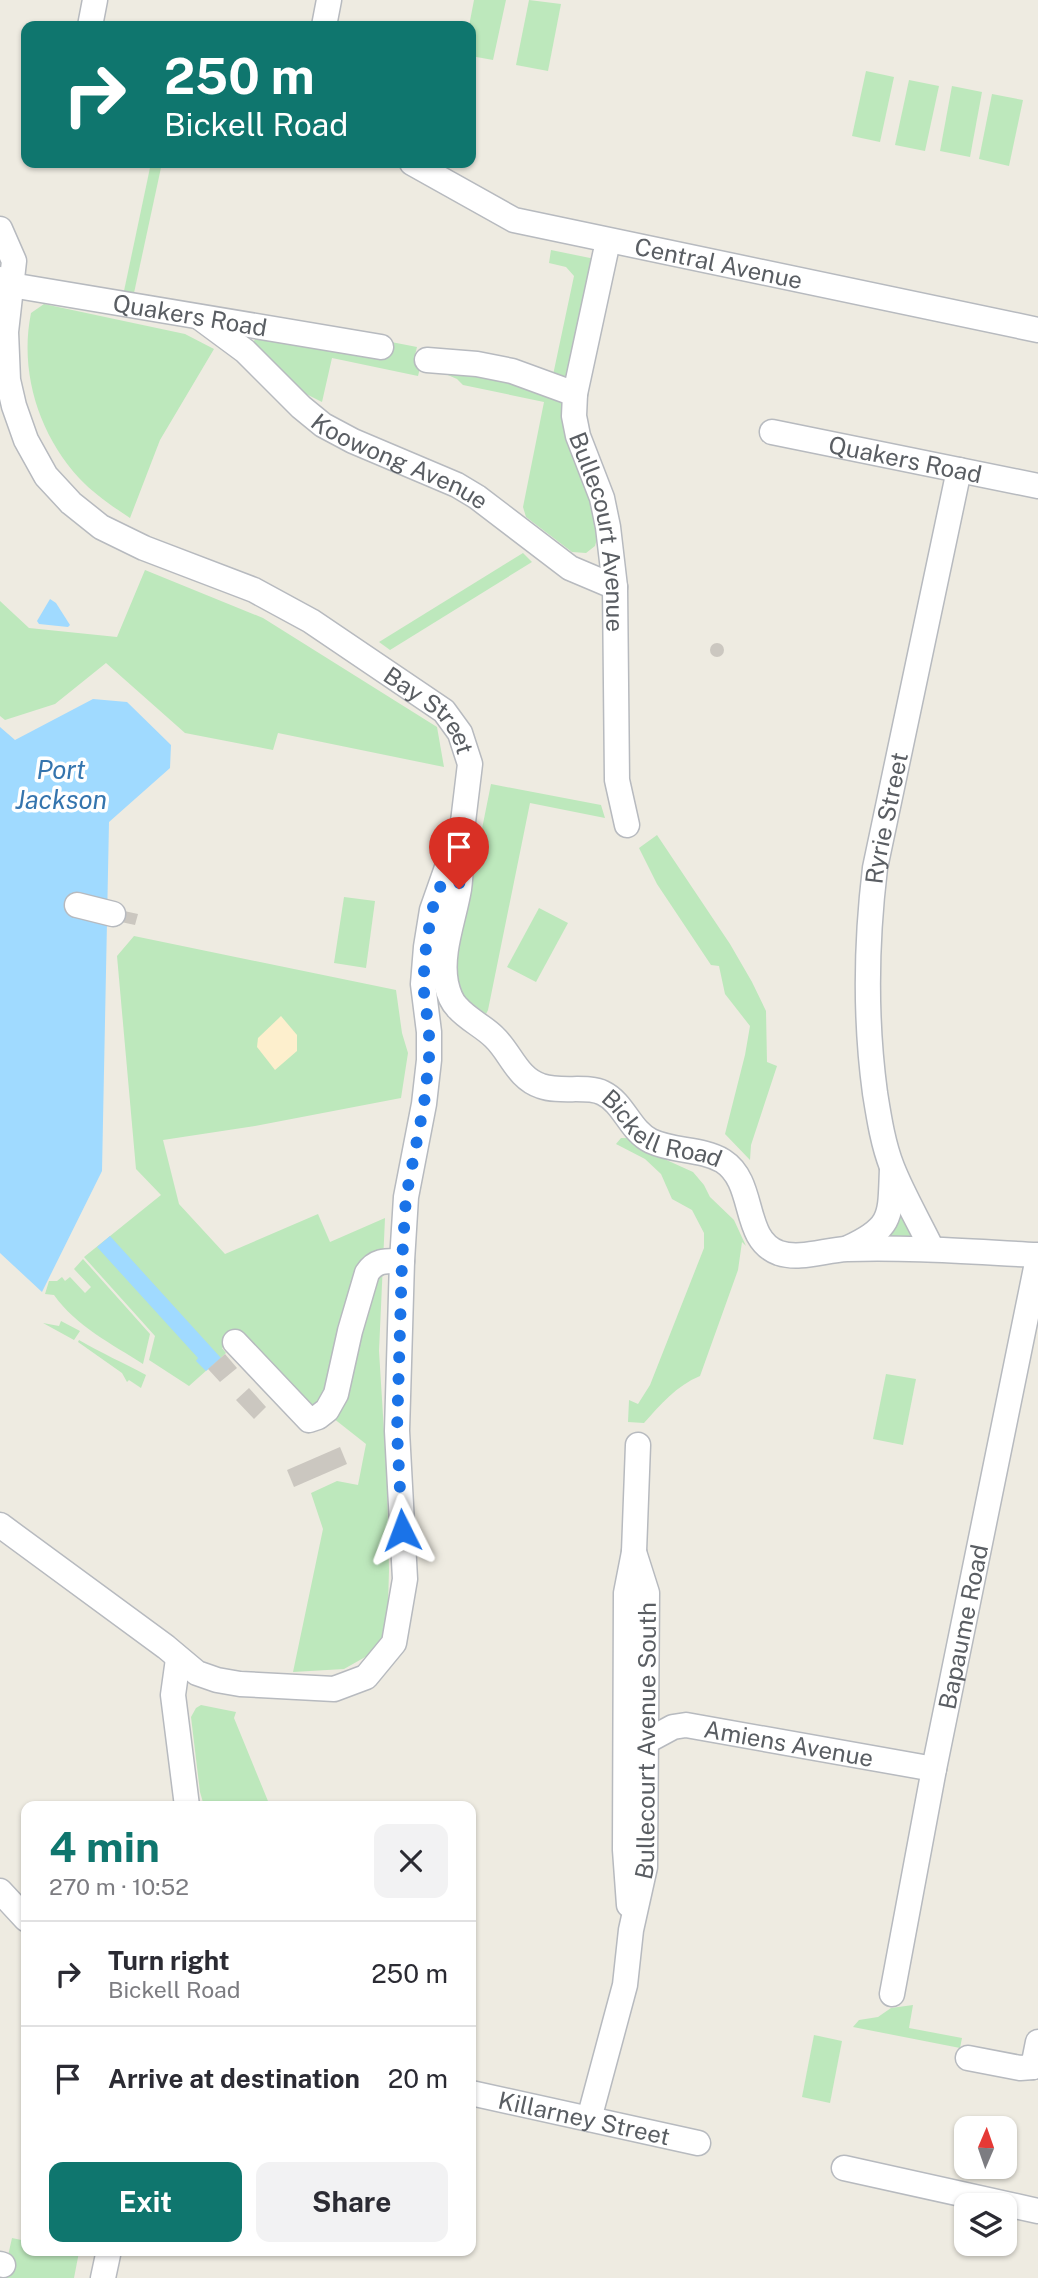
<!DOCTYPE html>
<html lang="en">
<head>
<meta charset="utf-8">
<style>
  :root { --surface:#fff; --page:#f2f2f3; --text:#2b2b33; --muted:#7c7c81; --line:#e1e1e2; --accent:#0f766e }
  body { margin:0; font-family:"Public Sans",sans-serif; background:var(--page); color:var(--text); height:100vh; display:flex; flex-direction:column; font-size:26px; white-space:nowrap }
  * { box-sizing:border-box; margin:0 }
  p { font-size:23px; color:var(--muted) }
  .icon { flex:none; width:38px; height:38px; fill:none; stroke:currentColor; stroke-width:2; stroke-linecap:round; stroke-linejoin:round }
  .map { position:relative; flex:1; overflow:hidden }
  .details { position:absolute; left:21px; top:1801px; width:455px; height:455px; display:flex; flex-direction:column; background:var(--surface); border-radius:14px; box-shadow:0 2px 5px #0004 }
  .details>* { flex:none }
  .hud { position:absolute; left:21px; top:21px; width:455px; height:147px; border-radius:14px; box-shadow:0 2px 5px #0004; background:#0f766e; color:#fff; overflow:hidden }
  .needle { width:46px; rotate:2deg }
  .buttons { position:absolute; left:954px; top:2116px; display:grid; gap:14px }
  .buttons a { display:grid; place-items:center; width:63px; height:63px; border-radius:14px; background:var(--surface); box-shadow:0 2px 5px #0004; font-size:35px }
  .pin { position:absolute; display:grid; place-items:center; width:60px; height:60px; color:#fff; margin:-72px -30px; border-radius:50% 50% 50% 0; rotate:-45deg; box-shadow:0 0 7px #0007 }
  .pin .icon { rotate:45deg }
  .me { position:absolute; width:77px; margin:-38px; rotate:357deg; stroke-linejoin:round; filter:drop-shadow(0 0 5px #0008) }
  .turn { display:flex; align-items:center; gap:24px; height:147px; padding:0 28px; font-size:32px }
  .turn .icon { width:91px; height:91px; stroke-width:2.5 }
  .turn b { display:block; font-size:49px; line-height:60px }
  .round { display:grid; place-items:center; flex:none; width:74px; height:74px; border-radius:14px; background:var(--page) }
  .head { display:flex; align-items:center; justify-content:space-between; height:119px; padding:0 28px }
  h1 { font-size:42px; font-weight:700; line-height:52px; color:var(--accent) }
  .action { display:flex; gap:14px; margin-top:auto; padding:14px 28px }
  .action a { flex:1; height:80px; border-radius:14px; background:var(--accent); color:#fff; font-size:28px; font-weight:700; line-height:80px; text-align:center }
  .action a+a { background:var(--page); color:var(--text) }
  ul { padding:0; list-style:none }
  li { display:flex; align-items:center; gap:21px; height:105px; padding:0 28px; border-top:2px solid var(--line) }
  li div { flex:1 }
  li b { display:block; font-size:26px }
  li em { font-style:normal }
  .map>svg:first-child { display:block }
  .green { fill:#bde8bc }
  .sand { fill:#fdefcd }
  .water { fill:#a0daff }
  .building { fill:#cbc7c0 }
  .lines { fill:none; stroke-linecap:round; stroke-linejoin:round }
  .minor-casing { stroke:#b7babf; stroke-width:27 }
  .minor { stroke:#fff; stroke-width:24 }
  .route { stroke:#1a73e8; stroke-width:12; stroke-dasharray:0 21.6 }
  .labels { text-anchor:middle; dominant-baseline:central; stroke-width:7; stroke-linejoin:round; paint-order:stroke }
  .street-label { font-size:24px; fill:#5a5e63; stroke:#fff }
  .water-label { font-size:26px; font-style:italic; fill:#3575ae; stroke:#fff }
</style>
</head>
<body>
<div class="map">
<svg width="1038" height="2278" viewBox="0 0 1038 2278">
  <rect width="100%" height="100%" fill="#eeebe1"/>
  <g class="green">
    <polygon points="474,0 506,0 493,60 471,56 471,26 469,26"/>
    <polygon points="529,0 561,4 548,71 516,65"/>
    <polygon points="866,71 894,77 880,142 852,136"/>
    <polygon points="909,80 939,86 925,151 895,145"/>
    <polygon points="952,86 982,92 970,157 940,151"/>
    <polygon points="992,94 1023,100 1009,166 979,159"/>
    <polygon points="151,163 162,163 134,293 124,291"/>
    <polygon points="551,250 595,259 566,395 600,527 595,546 586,553 572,552 526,517 523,507 544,402 463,385 457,379 441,372 553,375 574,276 566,267 549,263"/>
    <path d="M44 304 185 334 214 349 160 440 130 518C112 506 94 494 79 478 39 434 19 372 31 313Z"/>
    <polygon points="257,337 386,341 417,347 414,359 420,368 418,376 332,358 322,402 306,394 253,342"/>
    <polygon points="523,553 532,562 390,650 379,642"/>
    <polygon points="145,570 263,618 437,727 444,767 278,733 273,750 185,733 106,663 55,704 5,720 0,716 0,601 29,628 117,637"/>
    <polygon points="491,784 601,805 605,818 530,803 488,1010 486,1014 461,995 454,968"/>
    <polygon points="657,835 730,944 752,982 766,1011 767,1062 777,1066 751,1145 750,1160 725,1134 745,1055 750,1026 725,994 719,966 711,965 657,884 639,848"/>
    <polygon points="344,897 375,901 366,968 334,963"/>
    <polygon points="539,908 568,923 536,982 507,967"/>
    <polygon points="134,936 396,990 402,1033 408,1053 401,1098 255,1126 163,1140 179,1204 225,1254 318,1214 330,1242 385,1218 379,1351 387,1480 389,1570 388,1605 384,1637 367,1656 344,1669 293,1672 323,1529 311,1493 337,1481 358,1485 366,1444 333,1418 309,1412 236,1336 222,1348 226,1353 189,1386 149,1360 155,1336 84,1257 161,1195 136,1169 117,956"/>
    <path d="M621 1138H628L651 1153 693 1172 704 1185 710 1197 734 1220 746 1246 742 1242 738 1270 700 1376C676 1386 661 1404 644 1423L628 1422 629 1400 638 1404 650 1385 704 1248V1233L692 1210 672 1199 661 1174 645 1159 616 1144Z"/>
    <polygon points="902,1215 913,1240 885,1241 898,1216"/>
    <path d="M83 1259 150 1334 143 1364C112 1344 76 1326 54 1295L45 1294 49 1281H57L62 1277 65 1281 70 1277 85 1293 91 1287 74 1269Z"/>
    <polygon points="61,1321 80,1331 74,1340 43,1323 59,1326"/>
    <path d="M79 1340C101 1353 124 1363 146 1375L141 1388 129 1380 127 1382 122 1373 78 1342Z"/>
    <polygon points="886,1374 916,1379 903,1445 873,1439"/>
    <polygon points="201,1705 236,1712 234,1718 270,1806 204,1806 200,1792 191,1717 196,1708"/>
    <polygon points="913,2005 909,2028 962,2038 960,2048 853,2027 859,2020 878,2017 891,2008"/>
    <polygon points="814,2035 842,2041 830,2103 802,2097"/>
    <polygon points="12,2238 26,2241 26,2250 79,2252 74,2278 3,2278"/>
  </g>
  <polygon class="sand" points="281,1016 297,1035 297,1051 275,1070 257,1047 258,1038"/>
  <g class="water">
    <polygon points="50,599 56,603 70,625 68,627 39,624 37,621"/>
    <polygon points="93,699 127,702 171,745 170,768 109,822 102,1171 42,1292 0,1253 0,727 15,740"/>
    <polygon points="110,1236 221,1358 206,1371 196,1361 198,1358 97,1247"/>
  </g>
  <g class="building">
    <circle cx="717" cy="650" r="7"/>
    <polygon points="115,909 138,914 135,925 112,920"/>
    <polygon points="225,1354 237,1368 220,1382 208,1369"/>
    <polygon points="249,1388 266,1407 254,1419 236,1400"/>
    <polygon points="340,1447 347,1464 294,1487 287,1470"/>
  </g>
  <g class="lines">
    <g class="minor-casing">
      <g id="minor">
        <polyline points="90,26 95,0"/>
        <polyline points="324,26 329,0"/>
        <path id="s1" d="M412 163 514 220 1038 330"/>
        <path id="s2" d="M0 229 14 261 6 332 8 380 14 406 26 440 46 476 71 503 101 527 144 548 254 590 311 621 444 711 460 733 470 764 463 822 432 910 426 947 423 984 429 1032V1060L424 1104 406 1197 402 1261 397 1431 405 1579 394 1643 366 1677 334 1689 240 1684 217 1680 197 1673 166 1647 0 1525"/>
        <path id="s3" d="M608 241 575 394 574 416 578 436 602 498 608 527 615 587 617 780 627 825"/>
        <path id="s4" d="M0 279 11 285 381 347"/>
        <path id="s5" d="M199 317 245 351 301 407 323 425 353 441 457 485 477 497 570 568 615 587"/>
        <polyline points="427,360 477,364 512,371 575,394"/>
        <path id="s6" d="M772 432 1038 486"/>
        <path id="s7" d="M462 847C461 861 461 875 459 889 454 919 440 953 446 983 448 992 451 1001 457 1007 467 1019 483 1026 494 1037 511 1053 517 1078 541 1086 560 1093 588 1085 603 1093 624 1103 630 1131 651 1141 674 1152 701 1148 723 1161 757 1183 741 1239 779 1253 800 1260 825 1250 847 1249 911 1247 974 1252 1038 1255"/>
        <polyline points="77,905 113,914"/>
        <path d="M848 1248C894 1227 890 1215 892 1169"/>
        <path id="s8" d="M932 1249C919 1222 903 1195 892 1167 883 1144 879 1118 875 1093 865 1019 866 943 875 868L959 470"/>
        <path d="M235 1342 309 1420 318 1417 327 1410 336 1394 350 1331 367 1273C376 1259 388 1261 402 1261"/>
        <polyline points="178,1659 173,1695 187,1806"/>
        <path id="s9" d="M647 1741 673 1727 686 1725 934 1769"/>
        <polyline points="0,1891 26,1919"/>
        <polyline points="629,1905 625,1850 626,1593 634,1552 638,1445"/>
        <path id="s10" d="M892 1994 934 1769 1038 1258"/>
        <polyline points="968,2058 1020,2068 1033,2067"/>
        <polyline points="1033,2067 1038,2042"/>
        <path id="s11" d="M471 2093 698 2143"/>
        <path id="s12" d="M589 2119 625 1985 631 1930 645 1867 647 1593 634 1552"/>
        <polyline points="844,2168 1038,2211"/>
        <polyline points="0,2264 3,2265"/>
        <polyline points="103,2278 109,2250"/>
      </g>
    </g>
    <use href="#minor" class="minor"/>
  </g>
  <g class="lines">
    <polyline class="route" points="402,1530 397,1431 402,1261 406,1197 424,1104 429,1059 429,1032 423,984 426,947 432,910 463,822 459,889"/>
  </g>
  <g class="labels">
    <g class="street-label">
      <text stroke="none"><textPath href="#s1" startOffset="326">Central Avenue</textPath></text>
      <text stroke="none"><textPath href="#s4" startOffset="194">Quakers Road</textPath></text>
      <text stroke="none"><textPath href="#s6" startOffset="136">Quakers Road</textPath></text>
      <text stroke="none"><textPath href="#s5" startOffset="250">Koowong Avenue</textPath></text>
      <text stroke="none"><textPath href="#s3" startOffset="298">Bullecourt Avenue</textPath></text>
      <text stroke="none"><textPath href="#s2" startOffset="714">Bay Street</textPath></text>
      <text stroke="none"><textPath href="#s8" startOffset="444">Ryrie Street</textPath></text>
      <text stroke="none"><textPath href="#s7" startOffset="416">Bickell Road</textPath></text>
      <text stroke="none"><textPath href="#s10" startOffset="374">Bapaume Road</textPath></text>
      <text stroke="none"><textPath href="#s12" startOffset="385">Bullecourt Avenue South</textPath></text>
      <text stroke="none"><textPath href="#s9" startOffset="147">Amiens Avenue</textPath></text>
      <text stroke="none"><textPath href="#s11" startOffset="116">Killarney Street</textPath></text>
    </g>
    <g class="water-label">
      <text x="61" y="769">Port<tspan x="61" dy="30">Jackson</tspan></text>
    </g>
  </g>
</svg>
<div class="buttons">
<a><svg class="needle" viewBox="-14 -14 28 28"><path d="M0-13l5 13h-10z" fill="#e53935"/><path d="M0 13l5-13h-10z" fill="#7c7c81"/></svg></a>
<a><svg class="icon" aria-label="layers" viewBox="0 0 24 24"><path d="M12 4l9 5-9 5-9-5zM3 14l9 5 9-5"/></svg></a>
</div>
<div class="pin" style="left:459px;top:889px;background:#d93025"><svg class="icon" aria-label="arrive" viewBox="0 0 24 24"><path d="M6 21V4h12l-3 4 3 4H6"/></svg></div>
<svg class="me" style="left:402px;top:1530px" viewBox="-20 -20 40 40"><path d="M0-17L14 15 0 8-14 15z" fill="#1a73e8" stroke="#fff" stroke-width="4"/></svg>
<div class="hud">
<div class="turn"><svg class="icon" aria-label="right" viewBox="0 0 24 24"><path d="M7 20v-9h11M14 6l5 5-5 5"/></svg><div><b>250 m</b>Bickell Road</div></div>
</div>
<section class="details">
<div class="head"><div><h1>4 min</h1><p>270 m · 10:52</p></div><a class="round"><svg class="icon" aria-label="close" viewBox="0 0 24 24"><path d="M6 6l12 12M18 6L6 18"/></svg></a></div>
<ul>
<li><svg class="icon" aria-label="right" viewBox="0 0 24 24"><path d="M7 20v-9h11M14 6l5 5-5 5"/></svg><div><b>Turn right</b><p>Bickell Road</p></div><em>250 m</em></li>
<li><svg class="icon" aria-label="arrive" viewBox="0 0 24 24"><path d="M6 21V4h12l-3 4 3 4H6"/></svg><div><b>Arrive at destination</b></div><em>20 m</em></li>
</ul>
<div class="action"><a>Exit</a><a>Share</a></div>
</section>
</div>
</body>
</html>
